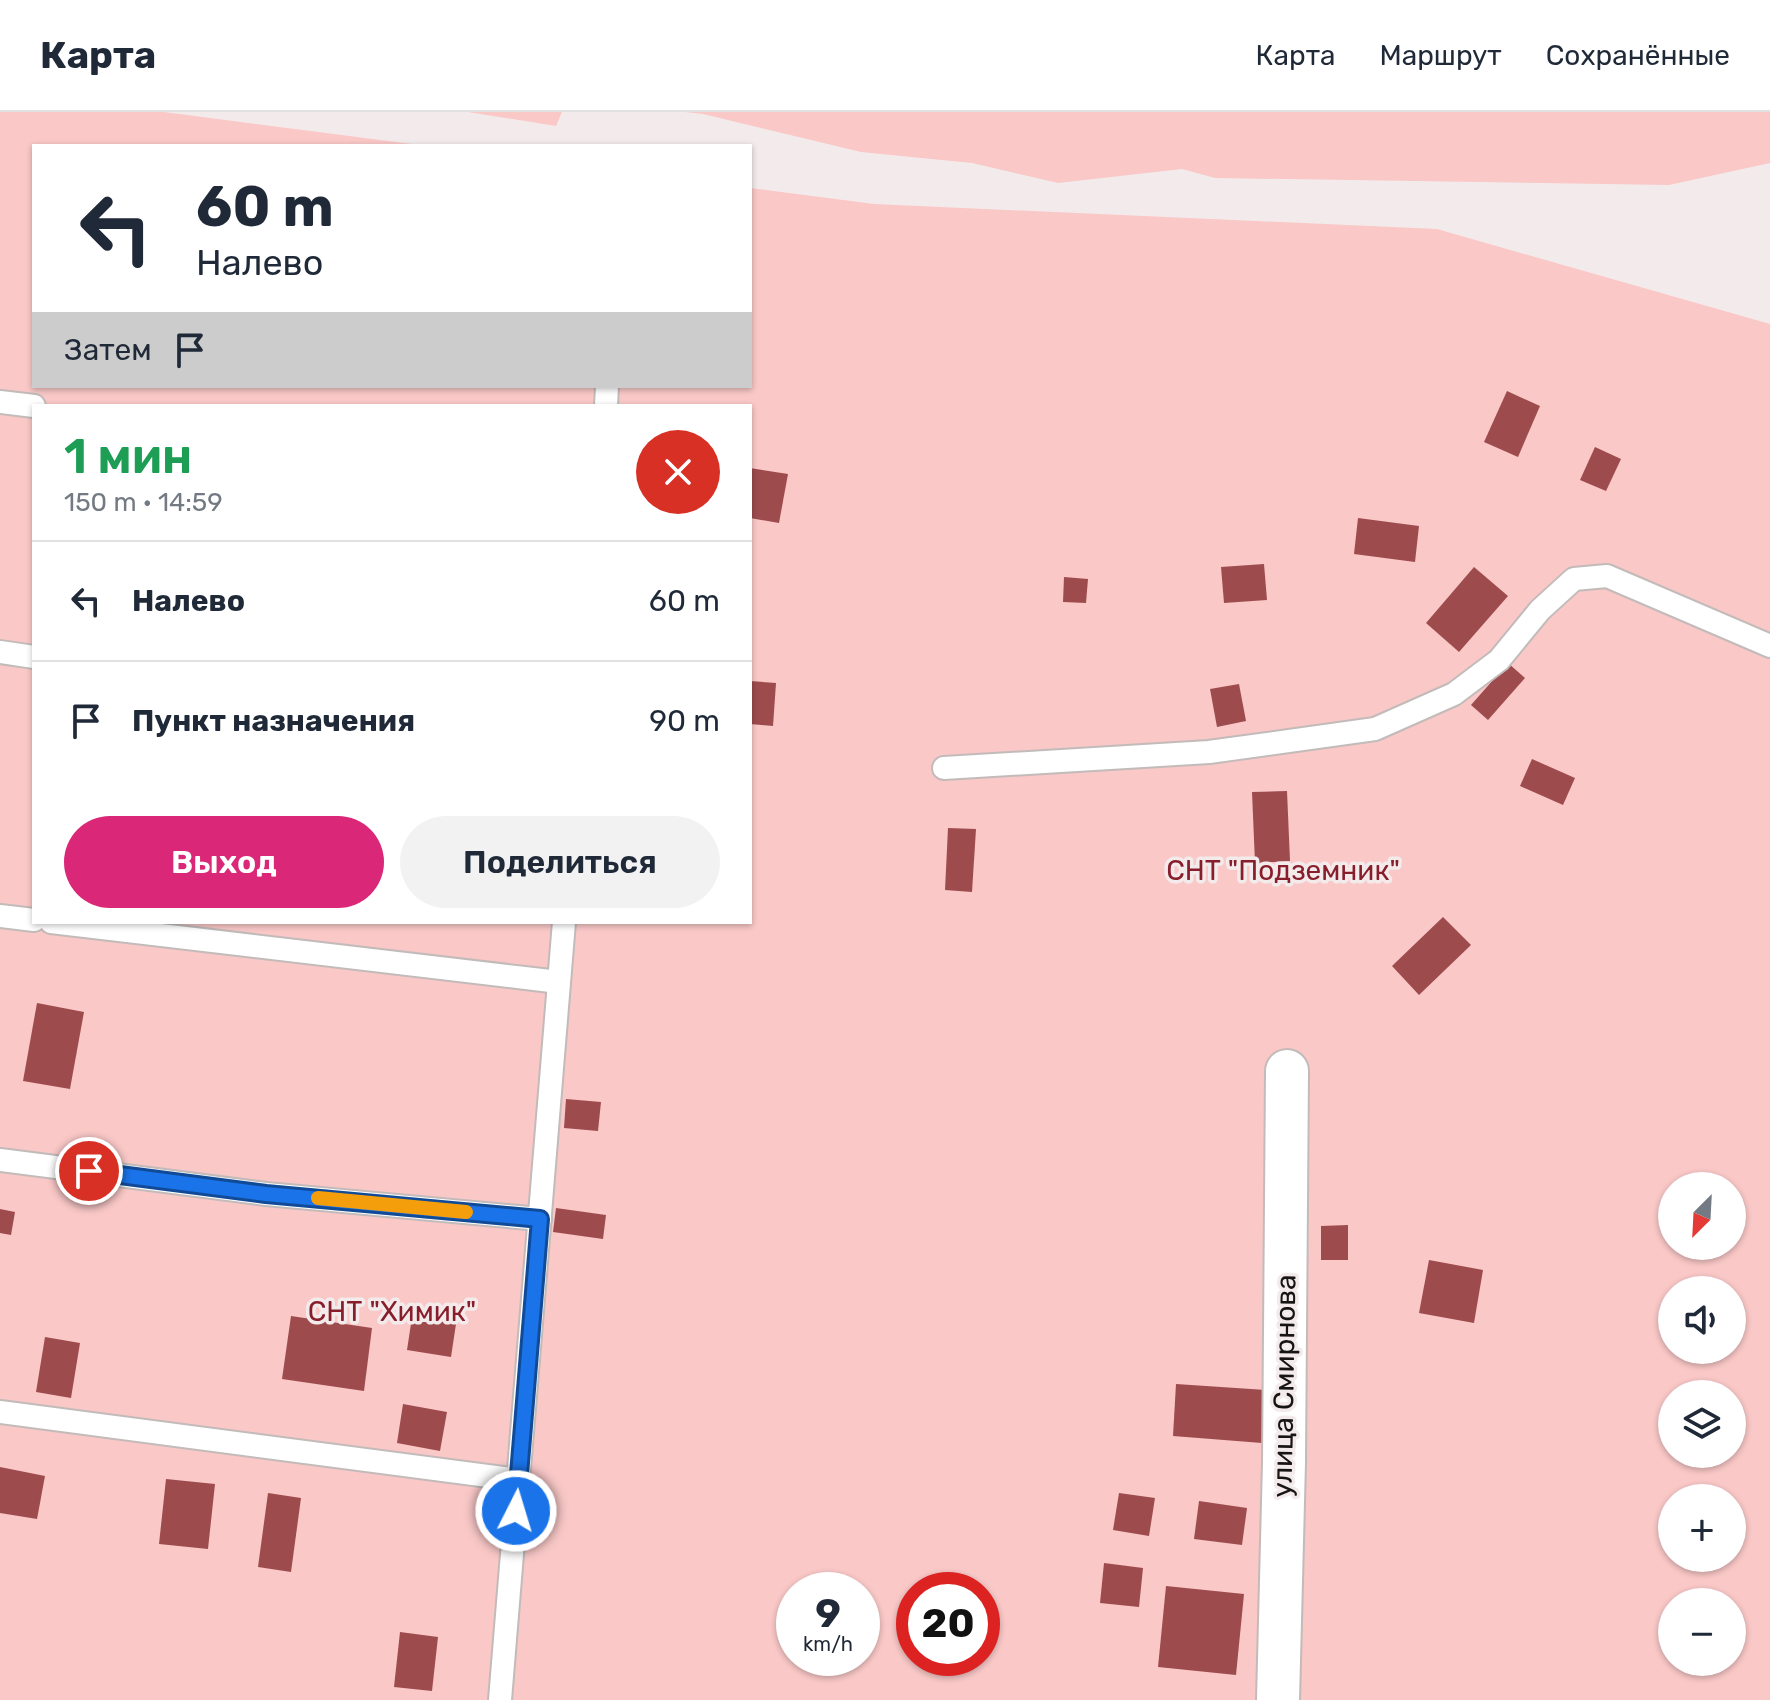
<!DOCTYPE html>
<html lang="ru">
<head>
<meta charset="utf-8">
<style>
  :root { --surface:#fff; --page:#f2f2f3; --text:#1f2937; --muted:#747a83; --line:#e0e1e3; --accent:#db2777 }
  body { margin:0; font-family:Rubik,sans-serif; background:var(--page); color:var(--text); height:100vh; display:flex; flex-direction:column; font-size:30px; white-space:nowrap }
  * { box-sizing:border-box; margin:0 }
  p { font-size:26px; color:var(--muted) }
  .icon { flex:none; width:44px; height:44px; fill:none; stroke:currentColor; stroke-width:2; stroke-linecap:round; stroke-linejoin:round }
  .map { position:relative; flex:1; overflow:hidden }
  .sheet { position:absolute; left:32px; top:292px; width:720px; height:520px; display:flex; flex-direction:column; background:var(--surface); border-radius:0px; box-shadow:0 2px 6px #0004 }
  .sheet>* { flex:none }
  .top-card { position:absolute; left:32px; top:32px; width:720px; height:244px; border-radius:0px; box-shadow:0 2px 6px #0004; background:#fff; color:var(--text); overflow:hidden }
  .needle { width:52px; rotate:204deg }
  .controls { position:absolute; left:1658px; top:1060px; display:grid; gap:16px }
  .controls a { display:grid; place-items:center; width:88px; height:88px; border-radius:50%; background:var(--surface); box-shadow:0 2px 6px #0004; font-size:40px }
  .speed { position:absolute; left:776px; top:1460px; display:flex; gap:16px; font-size:40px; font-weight:700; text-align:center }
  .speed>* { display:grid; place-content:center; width:104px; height:104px; border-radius:50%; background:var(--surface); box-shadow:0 2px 6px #0004; line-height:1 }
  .speed small { font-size:20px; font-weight:400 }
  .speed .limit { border:12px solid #d22; background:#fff; color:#111 }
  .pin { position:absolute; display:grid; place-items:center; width:68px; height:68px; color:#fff; margin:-34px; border:4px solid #fff; border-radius:50%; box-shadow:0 2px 8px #0007 }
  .me { position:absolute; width:88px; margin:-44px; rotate:5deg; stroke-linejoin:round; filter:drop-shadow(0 0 6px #0008) }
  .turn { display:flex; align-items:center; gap:28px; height:168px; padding:0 32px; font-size:36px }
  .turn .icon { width:104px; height:104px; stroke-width:2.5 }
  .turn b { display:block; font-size:56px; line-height:68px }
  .then { display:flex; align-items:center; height:76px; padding:0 32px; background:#0003; gap:16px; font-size:30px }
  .round { display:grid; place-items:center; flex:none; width:84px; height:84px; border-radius:42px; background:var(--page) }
  .overview { display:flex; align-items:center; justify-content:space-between; height:136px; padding:0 32px }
  h1 { font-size:48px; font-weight:600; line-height:60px; color:#1e9e55 }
  .primary-button { display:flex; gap:16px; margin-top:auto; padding:16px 32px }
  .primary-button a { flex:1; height:92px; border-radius:48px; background:var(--accent); color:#fff; font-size:32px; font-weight:600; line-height:92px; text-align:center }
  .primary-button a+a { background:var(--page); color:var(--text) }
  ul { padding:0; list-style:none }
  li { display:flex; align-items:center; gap:24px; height:120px; padding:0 32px; border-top:2px solid var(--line) }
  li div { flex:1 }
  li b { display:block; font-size:30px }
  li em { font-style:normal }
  header { display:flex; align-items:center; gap:48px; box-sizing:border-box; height:112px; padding:0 40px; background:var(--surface); border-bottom:2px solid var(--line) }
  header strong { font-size:38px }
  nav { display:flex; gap:44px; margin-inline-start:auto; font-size:28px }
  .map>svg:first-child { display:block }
  .green { fill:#f9c8c7; fill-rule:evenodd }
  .building { fill:#9e4b4e }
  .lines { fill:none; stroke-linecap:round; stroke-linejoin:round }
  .lane-casing { stroke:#c2bbba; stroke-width:26 }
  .street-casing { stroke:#c2bbba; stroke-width:46 }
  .lane { stroke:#fff; stroke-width:22 }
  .street { stroke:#fff; stroke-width:42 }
  .route-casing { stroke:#114b97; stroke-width:20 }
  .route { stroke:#1a73e8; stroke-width:14 }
  .slow { stroke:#f59e0b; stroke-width:14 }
  .labels { text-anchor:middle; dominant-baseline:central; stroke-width:7; stroke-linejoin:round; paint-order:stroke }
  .park-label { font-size:28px; fill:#881e2b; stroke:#f3ebeb }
  .street-label { font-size:28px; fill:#171414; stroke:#f3ebeb }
</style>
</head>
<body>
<header>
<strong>Карта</strong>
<nav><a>Карта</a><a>Маршрут</a><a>Сохранённые</a></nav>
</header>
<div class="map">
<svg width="1770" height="1588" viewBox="0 0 1770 1588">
  <rect width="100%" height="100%" fill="#f3ebeb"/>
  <g class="green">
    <path d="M0 0H164L427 34H34V274H750V76L874 92 1437 117 1770 212V1588H0ZM34 294H750V810H34ZM1672 1074H1732V1134H1672ZM1672 1178H1732V1238H1672ZM1672 1282H1732V1342H1672ZM1672 1386H1732V1446H1672ZM794 1478H862V1546H794ZM914 1478H982V1546H914ZM1672 1490H1732V1550H1672Z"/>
    <polygon points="468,0 562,0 556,14"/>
    <polygon points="685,0 1770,0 1770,51 1669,73 1215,66 1182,57 1058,71 972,51 861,40 703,2"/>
  </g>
  <g class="building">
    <polygon points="1507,279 1540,294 1518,345 1484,330"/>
    <polygon points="1595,335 1621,347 1606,379 1580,368"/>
    <polygon points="750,356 788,362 779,411 750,406"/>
    <polygon points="1358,406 1419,414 1415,450 1354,442"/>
    <polygon points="1264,452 1267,488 1224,491 1221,455"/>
    <polygon points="1474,455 1508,484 1459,540 1426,511"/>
    <polygon points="1064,465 1088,467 1086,491 1063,490"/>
    <polygon points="1508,551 1525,566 1488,608 1471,593"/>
    <polygon points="750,569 776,571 773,614 750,612"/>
    <polygon points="1239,572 1246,609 1217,615 1210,577"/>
    <polygon points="1532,647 1575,666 1563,693 1520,674"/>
    <polygon points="1287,679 1290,749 1255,751 1252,680"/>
    <polygon points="948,716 976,717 972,780 945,778"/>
    <polygon points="1443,805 1471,833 1419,883 1392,854"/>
    <polygon points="37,891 84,900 70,977 23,969"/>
    <polygon points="566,987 601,990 598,1019 564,1016"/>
    <polygon points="556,1096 606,1103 603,1127 553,1120"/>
    <polygon points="0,1097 15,1100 11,1123 0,1121"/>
    <polygon points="1348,1113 1348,1148 1321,1148 1321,1114"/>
    <polygon points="1429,1148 1483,1158 1474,1211 1419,1201"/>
    <polygon points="291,1204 372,1216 364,1279 282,1267"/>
    <polygon points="412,1205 456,1212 451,1245 407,1238"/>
    <polygon points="45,1225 80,1231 71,1286 36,1280"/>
    <polygon points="1176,1272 1266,1278 1262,1331 1173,1324"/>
    <polygon points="403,1292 447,1300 440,1339 397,1331"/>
    <polygon points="0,1355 45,1364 37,1407 0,1401"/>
    <polygon points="166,1367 215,1372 208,1437 159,1432"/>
    <polygon points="268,1381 301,1386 291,1460 258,1455"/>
    <polygon points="1119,1381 1155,1386 1149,1424 1113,1418"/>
    <polygon points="1199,1389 1247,1396 1242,1433 1194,1427"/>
    <polygon points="1104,1451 1143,1456 1139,1495 1100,1491"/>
    <polygon points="1166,1474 1244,1482 1236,1563 1158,1555"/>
    <polygon points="400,1520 438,1525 432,1579 394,1575"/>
  </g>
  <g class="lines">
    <g class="lane-casing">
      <g id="lane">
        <polyline points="0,290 34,294"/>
        <polyline points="606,294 607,274"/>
        <polyline points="0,540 34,545"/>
        <polyline points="944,656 1209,640 1375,617 1454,582 1499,548 1540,498 1574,467 1607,464 1770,534"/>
        <polyline points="0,804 34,808"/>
        <polyline points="51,810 559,870"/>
        <polyline points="0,1048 266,1082 540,1107"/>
        <polyline points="0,1300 518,1368"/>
        <polyline points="500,1588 564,810"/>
      </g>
    </g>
    <g class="street-casing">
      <polyline id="street" points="1278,1588 1284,1350 1287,959"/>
    </g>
    <use href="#lane" class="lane"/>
    <use href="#street" class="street"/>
  </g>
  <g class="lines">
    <g class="route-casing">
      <polyline id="route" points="89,1059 266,1082 540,1107 516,1399"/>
    </g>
    <use href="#route" class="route"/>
    <polyline class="slow" points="318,1086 466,1100"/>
  </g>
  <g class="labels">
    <g class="park-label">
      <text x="1283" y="758">СНТ "Подземник"</text>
      <text x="392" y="1199">СНТ "Химик"</text>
    </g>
    <g class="street-label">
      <text transform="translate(1284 1274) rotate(-89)">улица Смирнова</text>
    </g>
  </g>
</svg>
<div class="controls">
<a><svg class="needle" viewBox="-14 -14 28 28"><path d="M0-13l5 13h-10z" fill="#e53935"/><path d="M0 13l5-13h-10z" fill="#747a83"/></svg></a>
<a><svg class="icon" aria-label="sound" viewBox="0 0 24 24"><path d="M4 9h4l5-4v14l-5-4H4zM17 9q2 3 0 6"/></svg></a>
<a><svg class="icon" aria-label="layers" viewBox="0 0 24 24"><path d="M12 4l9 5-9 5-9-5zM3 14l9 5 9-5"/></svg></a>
<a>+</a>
<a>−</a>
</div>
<div class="speed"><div>9<small>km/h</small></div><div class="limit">20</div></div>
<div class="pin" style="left:89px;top:1059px;background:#d93025"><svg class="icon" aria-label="arrive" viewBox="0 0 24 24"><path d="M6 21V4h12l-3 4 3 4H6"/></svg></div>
<svg class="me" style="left:516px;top:1399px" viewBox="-20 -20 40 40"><circle r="17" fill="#1a73e8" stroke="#fff" stroke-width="3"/><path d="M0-11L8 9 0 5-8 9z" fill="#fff"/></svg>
<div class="top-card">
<div class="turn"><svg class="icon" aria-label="left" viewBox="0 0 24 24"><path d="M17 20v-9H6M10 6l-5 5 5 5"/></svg><div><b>60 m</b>Налево</div></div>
<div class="then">Затем<svg class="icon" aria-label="arrive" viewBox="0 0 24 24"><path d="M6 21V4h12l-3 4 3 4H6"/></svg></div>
</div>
<section class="sheet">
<div class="overview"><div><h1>1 мин</h1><p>150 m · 14:59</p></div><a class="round" style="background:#d93025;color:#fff"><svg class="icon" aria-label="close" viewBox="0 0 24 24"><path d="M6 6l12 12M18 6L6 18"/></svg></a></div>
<ul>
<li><svg class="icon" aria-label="left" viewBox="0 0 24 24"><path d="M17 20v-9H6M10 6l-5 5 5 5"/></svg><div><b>Налево</b></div><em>60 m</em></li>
<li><svg class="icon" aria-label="arrive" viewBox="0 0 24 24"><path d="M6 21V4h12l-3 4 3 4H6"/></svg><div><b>Пункт назначения</b></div><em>90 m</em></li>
</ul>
<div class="primary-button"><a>Выход</a><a>Поделиться</a></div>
</section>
</div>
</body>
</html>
